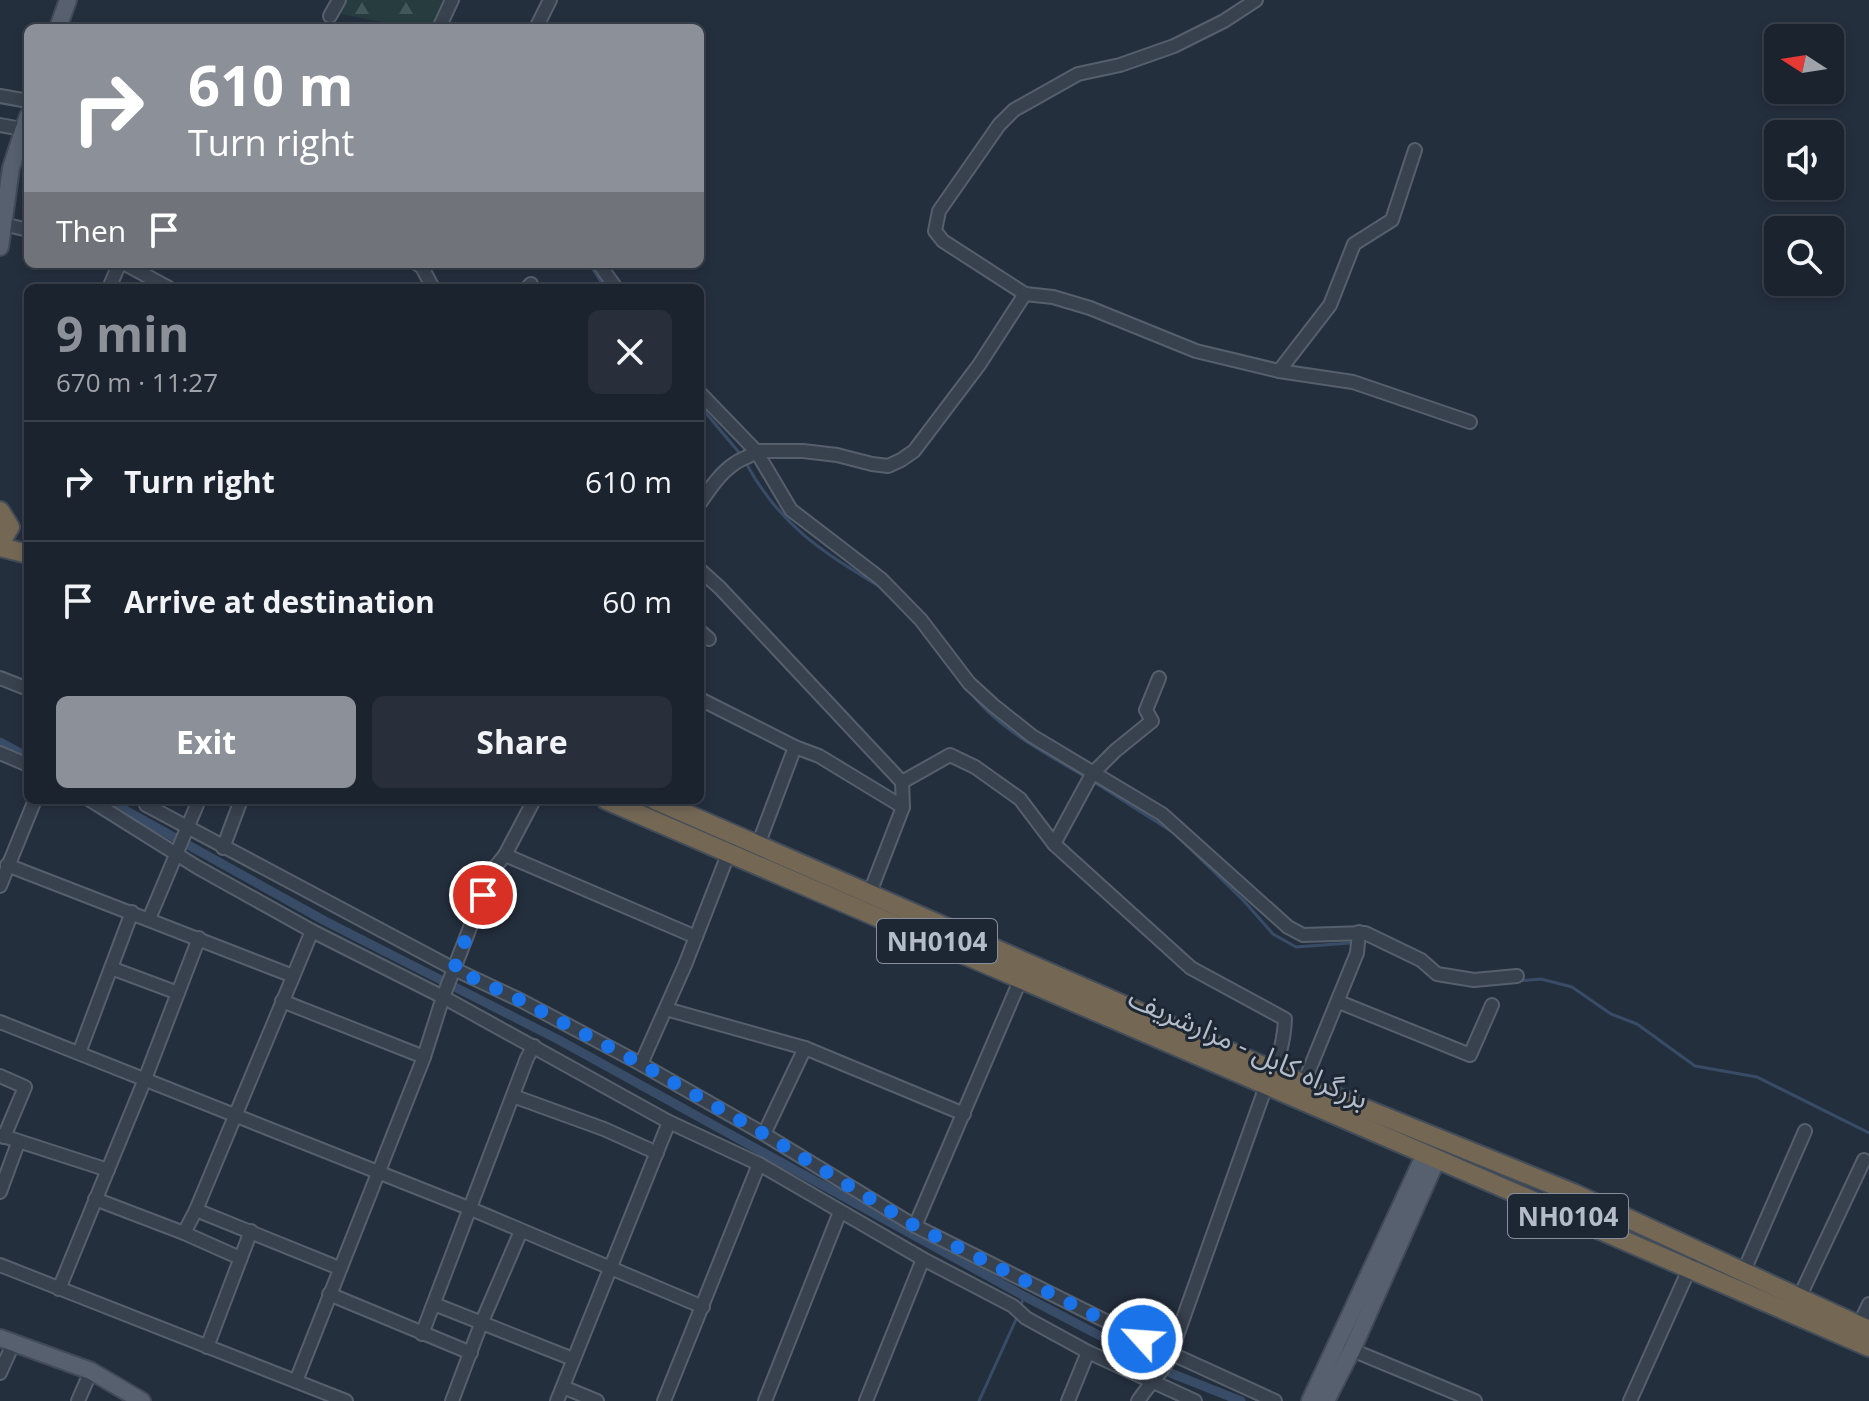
<!DOCTYPE html>
<html lang="en">
<head>
<meta charset="utf-8">
<style>
  :root { --surface:#1b232e; --page:#282f3a; --text:#f1f3f6; --muted:#a0a4aa; --line:#39404a; --accent:#8c9099 }
  body { margin:0; font-family:"Open Sans","Noto Sans Arabic",sans-serif; background:var(--page); color:var(--text); height:100vh; display:flex; flex-direction:column; font-size:30px; white-space:nowrap }
  * { box-sizing:border-box; margin:0 }
  p { font-size:26px; color:var(--muted) }
  .icon { flex:none; width:44px; height:44px; fill:none; stroke:currentColor; stroke-width:2; stroke-linecap:round; stroke-linejoin:round }
  .map { position:relative; flex:1; overflow:hidden }
  .side { position:absolute; left:24px; top:284px; width:680px; height:520px; display:flex; flex-direction:column; background:var(--surface); border-radius:12px; box-shadow:0 4px 12px #0003,0 0 0 2px var(--line) }
  .side>* { flex:none }
  .banner { position:absolute; left:24px; top:24px; width:680px; height:244px; border-radius:12px; box-shadow:0 4px 12px #0003,0 0 0 2px var(--line); background:#8c9099; color:#fff; overflow:hidden }
  .needle { width:52px; rotate:282deg }
  .tools { position:absolute; left:1764px; top:24px; display:grid; gap:16px }
  .tools a { display:grid; place-items:center; width:80px; height:80px; border-radius:12px; background:var(--surface); box-shadow:0 4px 12px #0003,0 0 0 2px var(--line); font-size:40px }
  .pin { position:absolute; display:grid; place-items:center; width:68px; height:68px; color:#fff; margin:-34px; border:4px solid #fff; border-radius:50%; box-shadow:0 2px 8px #0007 }
  .me { position:absolute; width:88px; margin:-44px; rotate:296deg; stroke-linejoin:round; filter:drop-shadow(0 0 6px #0008) }
  .turn { display:flex; align-items:center; gap:28px; height:168px; padding:0 32px; font-size:36px }
  .turn .icon { width:104px; height:104px; stroke-width:2.5 }
  .turn b { display:block; font-size:56px; line-height:68px }
  .then { display:flex; align-items:center; height:76px; padding:0 32px; background:#0003; gap:16px; font-size:30px }
  .round { display:grid; place-items:center; flex:none; width:84px; height:84px; border-radius:12px; background:var(--page) }
  .summary { display:flex; align-items:center; justify-content:space-between; height:136px; padding:0 32px }
  h1 { font-size:48px; font-weight:700; line-height:60px; color:var(--accent) }
  .button { display:flex; gap:16px; margin-top:auto; padding:16px 32px }
  .button a { flex:1; height:92px; border-radius:12px; background:var(--accent); color:#fff; font-size:32px; font-weight:700; line-height:92px; text-align:center }
  .button a+a { background:var(--page); color:var(--text) }
  ul { padding:0; list-style:none }
  li { display:flex; align-items:center; gap:24px; height:120px; padding:0 32px; border-top:2px solid var(--line) }
  li div { flex:1 }
  li b { display:block; font-size:30px }
  li em { font-style:normal }
  .map>svg:first-child { display:block }
  .forest { fill:url(#forest-firs) }
  .lines { fill:none; stroke-linecap:round; stroke-linejoin:round }
  .stream { stroke:#394c67; stroke-width:3 }
  .canal { stroke:#394c67; stroke-width:9 }
  .minor-casing { stroke:#565f6c; stroke-width:16 }
  .major-casing { stroke:#414a57; stroke-width:20 }
  .highway-casing { stroke:#434c59; stroke-width:22 }
  .minor { stroke:#38414e; stroke-width:12 }
  .major { stroke:#56606e; stroke-width:16 }
  .highway { stroke:#746855; stroke-width:18 }
  .route { stroke:#1a73e8; stroke-width:14; stroke-dasharray:0 25.2 }
  .labels { text-anchor:middle; dominant-baseline:central; stroke-width:6; stroke-linejoin:round; paint-order:stroke }
  .shield { fill:#1d2633; stroke:#878f9c; stroke-width:2 }
  .shield-label { font-size:26px; font-weight:bold; fill:#b4bcc9 }
  .street-label { font-size:28px; fill:#b4bcc9; stroke:#1d2633 }
</style>
</head>
<body>
<div class="map">
<svg width="1869" height="1401" viewBox="0 0 1869 1401">
  <defs>
    <pattern id="forest-firs" width="22" height="20" patternUnits="userSpaceOnUse" patternTransform="scale(2)"><rect width="22" height="20" fill="#263c3f"/><path d="M5 1l3.5 6h-7zM16 11l3.5 6h-7z" fill="#435659"/></pattern>
  </defs>
  <rect width="100%" height="100%" fill="#242f3e"/>
  <polygon class="forest" points="346,0 446,0 432,28 412,28 341,14"/>
  <g class="lines">
    <g class="stream">
      <polyline points="586,264 592,268 605,288"/>
      <polyline points="700,406 742,456"/>
      <path d="M746 463C780 526 823 552 882 588"/>
      <path d="M969 691C1000 730 1042 751 1084 776"/>
      <polyline points="1091,780 1174,833 1244,901 1273,934 1296,947 1350,943"/>
      <polyline points="1518,981 1541,979 1572,987 1611,1014 1637,1024 1695,1066 1757,1077 1869,1133"/>
      <polyline points="1459,983 1475,986"/>
      <polyline points="1020,1308 1024,1296"/>
      <polyline points="979,1401 1018,1315"/>
    </g>
    <g class="canal">
      <polyline points="0,742 28,757"/>
      <polyline points="107,800 325,921 559,1040 1024,1296 1173,1374 1241,1401"/>
    </g>
    <g class="minor-casing">
      <g id="minor">
        <polyline points="330,16 339,0"/>
        <polyline points="439,28 452,0"/>
        <polyline points="536,28 550,0"/>
        <polyline points="0,96 28,101"/>
        <polyline points="0,125 22,129"/>
        <polyline points="3,224 28,230"/>
        <polyline points="125,264 169,288"/>
        <polyline points="417,264 422,267 433,288"/>
        <polyline points="599,264 616,288"/>
        <polyline points="109,288 119,265 124,264"/>
        <polyline points="527,288 531,284"/>
        <polyline points="1025,294 1053,297 1090,308 1196,351 1279,371 1353,382 1470,422"/>
        <polyline points="1279,371 1330,305 1354,244 1392,220 1415,150"/>
        <polyline points="700,393 756,451 791,510 881,579 921,620 969,683 993,705 1032,736 1162,814 1288,927 1303,935 1365,933 1421,960 1437,974 1474,980 1517,976"/>
        <path d="M700 503C709 490 720 473 734 464 741 458 749 458 756 451H803L837 455 872 464 888 466 901 460 914 451 979 365 1025 294 943 241 935 231 939 211 999 125 1014 110 1078 74 1120 65 1174 46 1224 21 1256 0"/>
        <polyline points="700,570 720,588 902,782 903,807 869,895"/>
        <polyline points="700,631 709,639"/>
        <polyline points="0,678 28,689"/>
        <polyline points="700,699 795,747 819,756 903,807"/>
        <polyline points="0,753 28,765"/>
        <polyline points="902,782 950,755 975,767 1020,799 1054,844"/>
        <polyline points="90,800 197,867 312,931 443,997 669,1122 759,1164 923,1259 1013,1306 1026,1318 1088,1352 1195,1401"/>
        <polyline points="146,805 454,969 522,1001 641,1064 764,1134 915,1226 1170,1353 1275,1401"/>
        <polyline points="758,845 795,747"/>
        <polyline points="223,848 241,800"/>
        <polyline points="505,855 696,937"/>
        <polyline points="7,865 293,976"/>
        <polyline points="0,886 35,800"/>
        <polyline points="149,919 199,800"/>
        <polyline points="111,968 178,993"/>
        <polyline points="282,1001 424,1057"/>
        <polyline points="1339,1002 1470,1055 1492,1005"/>
        <polyline points="666,1009 805,1048 964,1114"/>
        <polyline points="0,1022 471,1209 703,1307"/>
        <polyline points="79,1053 132,912"/>
        <polyline points="641,1064 685,965 729,852"/>
        <polyline points="0,1076 25,1087 4,1137"/>
        <polyline points="1301,1090 1357,953 1359,932"/>
        <polyline points="513,1096 604,1129 657,1153"/>
        <polyline points="764,1134 805,1048"/>
        <polyline points="0,1135 108,1170"/>
        <polyline points="0,1192 18,1143"/>
        <polyline points="95,1199 184,1233 196,1210 339,1268"/>
        <polyline points="196,1210 312,931"/>
        <polyline points="915,1226 1022,976"/>
        <polyline points="184,1233 240,1258"/>
        <polyline points="0,1265 346,1401"/>
        <polyline points="1743,1273 1805,1131"/>
        <polyline points="59,1289 145,1079 199,938"/>
        <polyline points="329,1294 471,1353"/>
        <polyline points="1799,1298 1864,1160"/>
        <polyline points="434,1304 573,1359"/>
        <polyline points="1859,1325 1869,1304"/>
        <polyline points="422,1334 527,1058 534,1046"/>
        <polyline points="207,1347 251,1231"/>
        <polyline points="1352,1350 1475,1401"/>
        <polyline points="0,1373 13,1344"/>
        <polyline points="296,1381 424,1057 443,997 492,871 505,855 534,800"/>
        <polyline points="563,1387 597,1401"/>
        <polyline points="78,1401 91,1371"/>
        <polyline points="452,1401 481,1324 521,1231"/>
        <polyline points="557,1401 669,1122"/>
        <polyline points="664,1401 759,1164"/>
        <polyline points="765,1401 840,1212"/>
        <polyline points="866,1401 923,1259"/>
        <polyline points="1068,1401 1088,1352"/>
        <path d="M1138 1401C1147 1387 1159 1376 1168 1361L1266 1086C1278 1064 1284 1044 1285 1019L1191 968 1054 844 1092 774 1115 751 1152 721 1146 710 1159 678"/>
        <polyline points="1630,1401 1691,1265"/>
      </g>
    </g>
    <g class="major-casing">
      <g id="major">
        <polyline points="58,28 68,0"/>
        <polyline points="0,247 11,168 28,116"/>
        <polyline points="0,1338 91,1371 142,1401"/>
        <polyline points="1310,1401 1425,1154"/>
        <polyline points="1326,1401 1352,1350 1437,1159"/>
      </g>
    </g>
    <g class="highway-casing">
      <g id="highway">
        <polyline points="0,511 10,527 0,543"/>
        <polyline points="0,547 28,554"/>
        <path d="M606 800C1028 979 1448 1165 1869 1347"/>
        <polyline points="655,800 1304,1084 1573,1193 1869,1330"/>
      </g>
    </g>
    <use href="#minor" class="minor"/>
    <use href="#major" class="major"/>
    <use href="#highway" class="highway"/>
  </g>
  <g class="lines">
    <polyline class="route" points="483,895 454,969 522,1001 641,1064 764,1134 915,1226 1142,1339"/>
  </g>
  <g class="labels">
    <g class="shield">
      <rect x="877" y="919" width="120" height="44" rx="6"/>
      <rect x="1508" y="1194" width="120" height="44" rx="6"/>
    </g>
    <g class="shield-label">
      <text x="937" y="941">NH0104</text>
      <text x="1568" y="1216">NH0104</text>
    </g>
    <g class="street-label">
      <text transform="translate(1249 1047) rotate(24)">بزرگراه کابل - مزارشریف</text>
    </g>
  </g>
</svg>
<div class="tools">
<a><svg class="needle" viewBox="-14 -14 28 28"><path d="M0-13l5 13h-10z" fill="#e53935"/><path d="M0 13l5-13h-10z" fill="#a0a4aa"/></svg></a>
<a><svg class="icon" aria-label="sound" viewBox="0 0 24 24"><path d="M4 9h4l5-4v14l-5-4H4zM17 9q2 3 0 6"/></svg></a>
<a><svg class="icon" aria-label="search" viewBox="0 0 24 24"><circle cx="10" cy="10" r="6"/><path d="M15 15l6 6"/></svg></a>
</div>
<div class="pin" style="left:483px;top:895px;background:#d93025"><svg class="icon" aria-label="arrive" viewBox="0 0 24 24"><path d="M6 21V4h12l-3 4 3 4H6"/></svg></div>
<svg class="me" style="left:1142px;top:1339px" viewBox="-20 -20 40 40"><circle r="17" fill="#1a73e8" stroke="#fff" stroke-width="3"/><path d="M0-11L8 9 0 5-8 9z" fill="#fff"/></svg>
<div class="banner">
<div class="turn"><svg class="icon" aria-label="right" viewBox="0 0 24 24"><path d="M7 20v-9h11M14 6l5 5-5 5"/></svg><div><b>610 m</b>Turn right</div></div>
<div class="then">Then<svg class="icon" aria-label="arrive" viewBox="0 0 24 24"><path d="M6 21V4h12l-3 4 3 4H6"/></svg></div>
</div>
<section class="side">
<div class="summary"><div><h1>9 min</h1><p>670 m · 11:27</p></div><a class="round"><svg class="icon" aria-label="close" viewBox="0 0 24 24"><path d="M6 6l12 12M18 6L6 18"/></svg></a></div>
<ul>
<li><svg class="icon" aria-label="right" viewBox="0 0 24 24"><path d="M7 20v-9h11M14 6l5 5-5 5"/></svg><div><b>Turn right</b></div><em>610 m</em></li>
<li><svg class="icon" aria-label="arrive" viewBox="0 0 24 24"><path d="M6 21V4h12l-3 4 3 4H6"/></svg><div><b>Arrive at destination</b></div><em>60 m</em></li>
</ul>
<div class="button"><a>Exit</a><a>Share</a></div>
</section>
</div>
</body>
</html>
